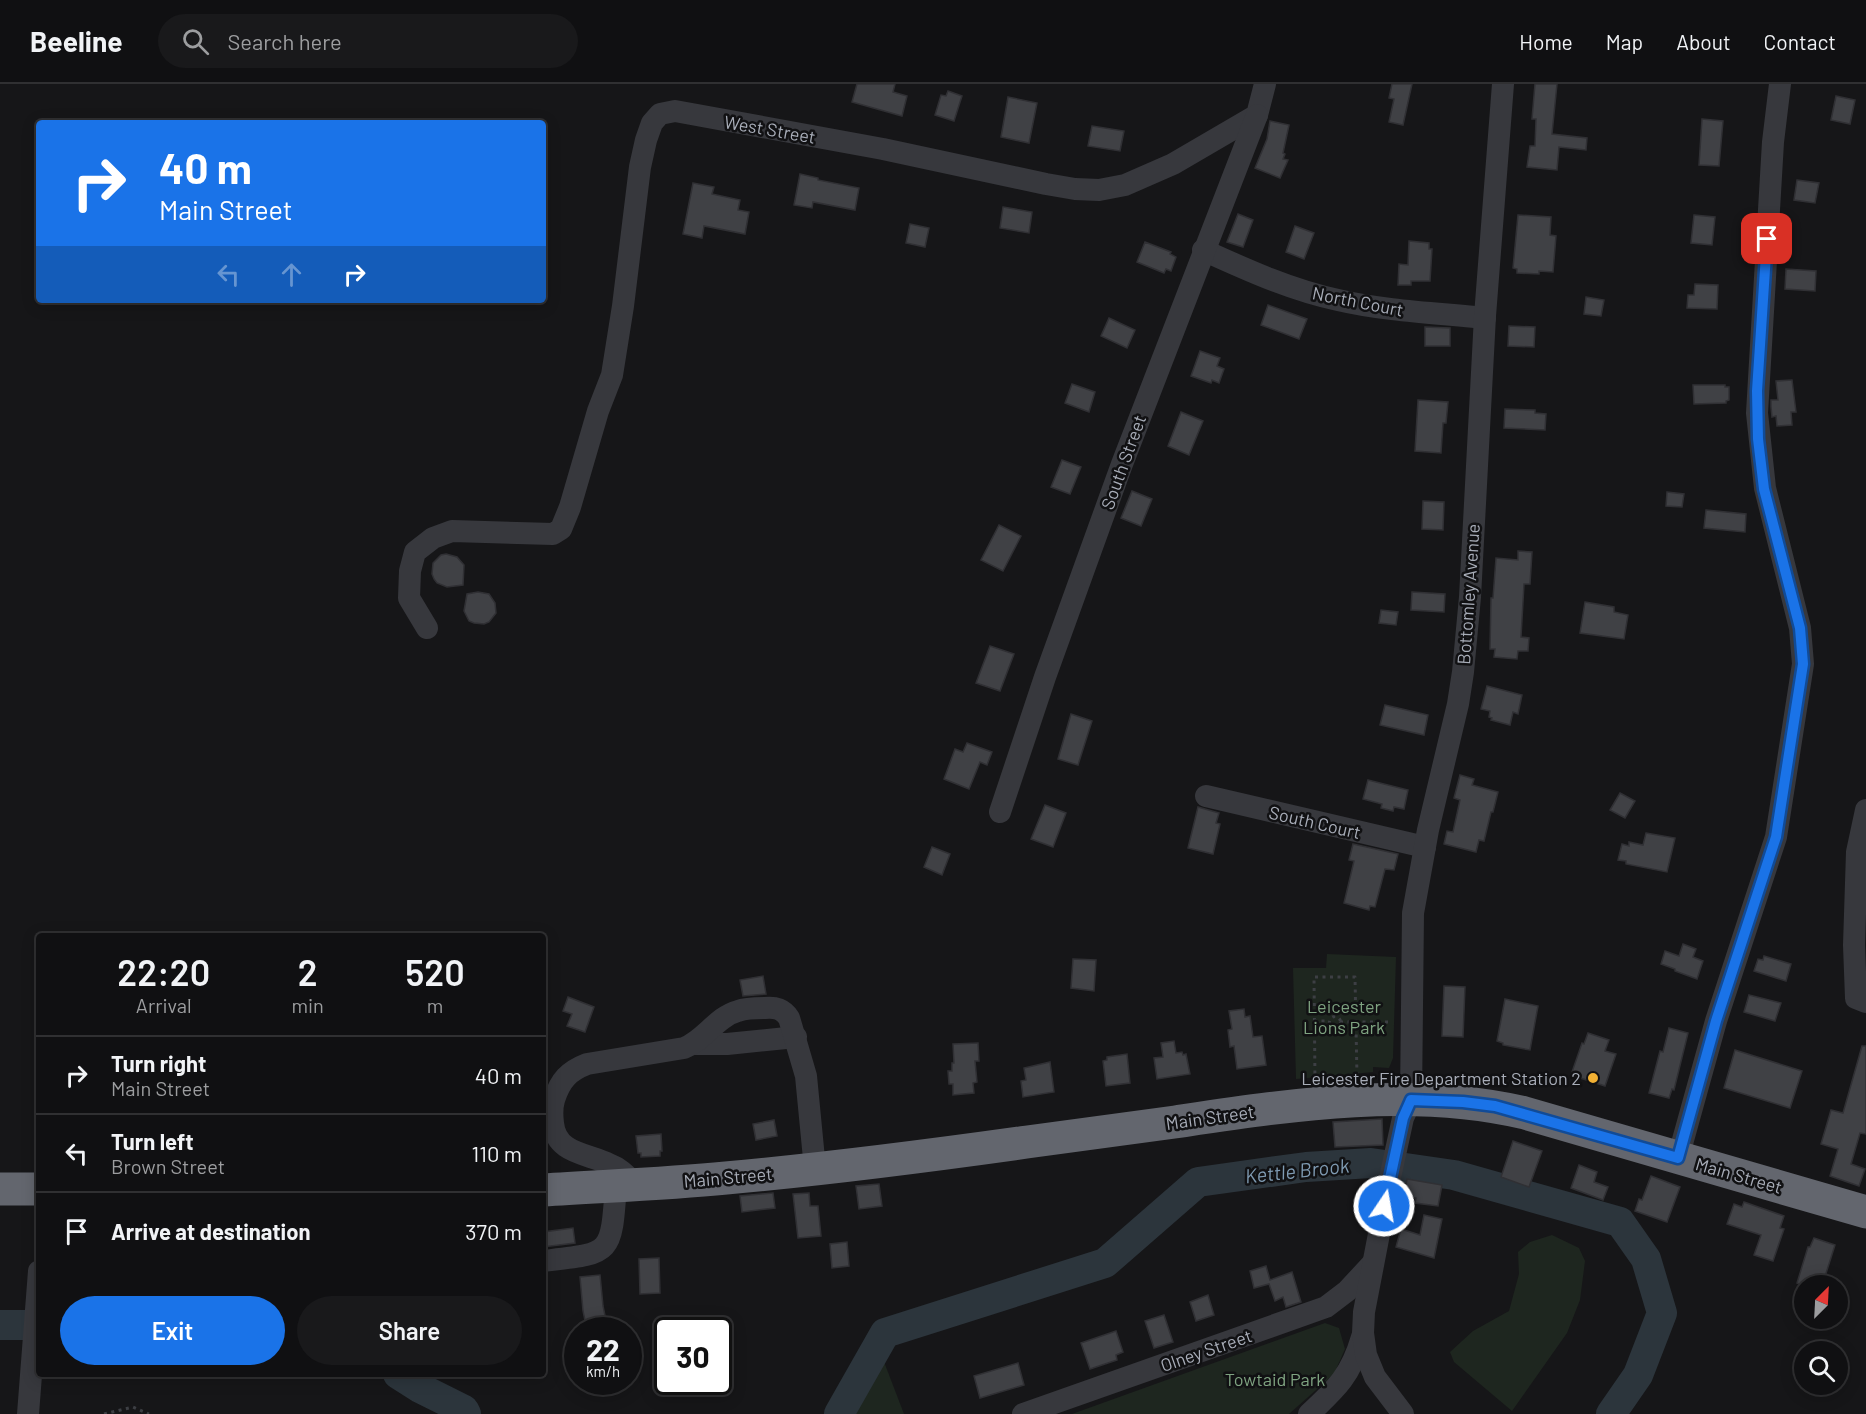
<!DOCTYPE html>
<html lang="en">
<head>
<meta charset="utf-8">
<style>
  :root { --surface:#101012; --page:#19191b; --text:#f1f3f6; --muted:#9c9d9f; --line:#303032; --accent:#1a73e8 }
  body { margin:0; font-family:Barlow,sans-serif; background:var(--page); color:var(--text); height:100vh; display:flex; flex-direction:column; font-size:22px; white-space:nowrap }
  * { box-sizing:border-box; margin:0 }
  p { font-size:20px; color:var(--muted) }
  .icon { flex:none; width:33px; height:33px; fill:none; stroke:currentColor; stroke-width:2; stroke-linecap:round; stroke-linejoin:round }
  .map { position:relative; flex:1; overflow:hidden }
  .details { position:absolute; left:36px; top:849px; width:510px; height:444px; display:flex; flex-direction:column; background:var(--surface); border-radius:6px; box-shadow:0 3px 15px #0003,0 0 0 2px var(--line) }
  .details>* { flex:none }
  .hud { position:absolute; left:36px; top:36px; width:510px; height:183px; border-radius:6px; box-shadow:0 3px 15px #0003,0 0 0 2px var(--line); background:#1a73e8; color:#fff; overflow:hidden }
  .needle { width:39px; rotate:24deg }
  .buttons { position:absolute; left:1794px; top:1191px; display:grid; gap:12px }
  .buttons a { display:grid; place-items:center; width:54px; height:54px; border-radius:50%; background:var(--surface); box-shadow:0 3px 15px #0003,0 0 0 2px var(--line); font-size:30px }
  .speed { position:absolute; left:564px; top:1233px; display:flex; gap:12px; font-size:30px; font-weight:700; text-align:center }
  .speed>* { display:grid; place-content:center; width:78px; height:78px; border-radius:50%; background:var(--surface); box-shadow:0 3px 15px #0003,0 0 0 2px var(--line); line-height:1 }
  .speed small { font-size:15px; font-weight:400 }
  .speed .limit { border:3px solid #111; border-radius:9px; background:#fff; color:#111 }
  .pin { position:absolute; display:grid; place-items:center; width:51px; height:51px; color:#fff; margin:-26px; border-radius:12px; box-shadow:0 3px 9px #0006 }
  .me { position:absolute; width:66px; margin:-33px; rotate:12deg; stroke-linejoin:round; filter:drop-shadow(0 0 4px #0008) }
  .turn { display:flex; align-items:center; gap:21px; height:126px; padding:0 24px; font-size:27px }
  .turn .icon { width:78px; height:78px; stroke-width:2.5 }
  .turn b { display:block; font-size:42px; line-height:51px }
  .lanes { display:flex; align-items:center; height:57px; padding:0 24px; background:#0003; justify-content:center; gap:30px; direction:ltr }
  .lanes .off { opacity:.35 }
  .eta { display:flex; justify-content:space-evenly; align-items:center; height:102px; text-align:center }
  .eta b { font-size:36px; font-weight:600; line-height:42px }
  .button { display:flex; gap:12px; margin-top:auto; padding:12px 24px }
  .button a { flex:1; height:69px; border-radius:36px; background:var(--accent); color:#fff; font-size:24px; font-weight:600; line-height:69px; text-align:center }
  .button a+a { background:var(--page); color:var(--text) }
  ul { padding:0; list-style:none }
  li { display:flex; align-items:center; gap:18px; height:78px; padding:0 24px; border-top:2px solid var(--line) }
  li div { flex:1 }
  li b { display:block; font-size:22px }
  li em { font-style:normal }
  header { display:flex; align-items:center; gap:36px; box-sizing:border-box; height:84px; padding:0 30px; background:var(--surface); border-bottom:2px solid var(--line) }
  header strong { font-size:28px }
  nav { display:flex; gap:33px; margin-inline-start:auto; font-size:21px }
  .search { width:420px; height:54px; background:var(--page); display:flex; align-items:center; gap:15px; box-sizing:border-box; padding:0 21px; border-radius:33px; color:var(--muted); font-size:22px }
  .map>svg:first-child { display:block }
  .green { fill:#1e261f }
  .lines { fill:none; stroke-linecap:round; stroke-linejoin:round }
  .river { stroke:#2c353c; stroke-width:30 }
  .building { fill:#404145; stroke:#303034; stroke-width:1.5 }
  .path { stroke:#3d3f44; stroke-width:3; stroke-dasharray:3 4.5; stroke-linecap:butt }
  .minor { stroke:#37383d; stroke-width:22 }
  .highway { stroke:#63666e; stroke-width:33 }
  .route-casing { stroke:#114b97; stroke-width:15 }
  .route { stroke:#1a73e8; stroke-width:10 }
  .poi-dot { fill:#f2b134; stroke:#111113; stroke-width:2 }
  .labels { text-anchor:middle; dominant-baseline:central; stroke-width:5; stroke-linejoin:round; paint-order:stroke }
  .street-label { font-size:18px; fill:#a8adb8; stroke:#111113 }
  .park-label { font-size:18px; fill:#7fa381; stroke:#111113 }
  .poi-label { font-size:18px; fill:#a8adb8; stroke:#111113; text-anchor:end }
  .water-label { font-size:20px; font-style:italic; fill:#7f9bb3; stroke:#111113 }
</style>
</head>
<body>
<header>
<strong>Beeline</strong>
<div class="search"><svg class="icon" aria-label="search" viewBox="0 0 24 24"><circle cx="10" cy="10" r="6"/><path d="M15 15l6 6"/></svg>Search here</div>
<nav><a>Home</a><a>Map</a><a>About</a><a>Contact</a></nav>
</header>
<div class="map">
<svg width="1866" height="1330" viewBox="0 0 1866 1330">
  <rect width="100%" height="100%" fill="#161618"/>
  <g class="green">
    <polygon points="1327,870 1396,873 1393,974 1389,984 1373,983 1373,988 1296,995 1293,884 1326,884"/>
    <polygon points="1552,1151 1579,1164 1585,1177 1580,1216 1567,1249 1512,1327 1454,1278 1450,1268 1473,1247 1509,1227 1519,1190 1518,1168 1530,1158"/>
    <polygon points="1325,1239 1339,1244 1345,1265 1334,1290 1289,1330 1072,1330"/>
    <polygon points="881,1270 904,1330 848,1330 854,1313"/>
  </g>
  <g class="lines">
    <g class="river">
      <polyline points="0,1241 39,1241"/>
      <polyline points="398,1290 420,1304 464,1326 466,1330"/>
      <polyline points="839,1330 885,1249 1105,1179 1198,1098 1306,1083 1371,1079 1454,1091 1620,1138 1646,1175 1662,1229 1638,1291 1611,1330"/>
    </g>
  </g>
  <g class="building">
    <polygon points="857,0 895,0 893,8 907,12 902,32 852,18"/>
    <polygon points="1392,0 1412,0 1403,41 1389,38 1394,15 1389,14"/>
    <polygon points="1535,0 1557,0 1552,50 1587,54 1586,66 1559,63 1557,86 1527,83 1530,62 1535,62 1536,35 1532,35"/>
    <polygon points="948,7 962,12 954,37 935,31 941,11 946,12"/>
    <polygon points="1836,12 1855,16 1850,40 1831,36"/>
    <polygon points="1008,13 1037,19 1029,59 1001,53"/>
    <polygon points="1702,35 1723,37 1719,82 1699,81"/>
    <polygon points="1270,37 1289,41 1283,69 1285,70 1283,75 1288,76 1280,94 1255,84 1267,55"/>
    <polygon points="1092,42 1124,47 1120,67 1088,62"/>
    <polygon points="800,90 818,94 818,96 859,104 855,126 813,118 812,124 794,121"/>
    <polygon points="1797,96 1819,99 1815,119 1794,116"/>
    <polygon points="693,99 714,103 712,110 740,116 738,126 749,128 745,150 704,142 702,154 683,150"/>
    <polygon points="1003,123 1032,128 1029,149 1000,144"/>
    <polygon points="1238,130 1253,136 1243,163 1227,158"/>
    <polygon points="1518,131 1551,133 1550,151 1556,152 1553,188 1539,187 1539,190 1517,189 1517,185 1513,184"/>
    <polygon points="1694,131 1715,133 1712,161 1691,159"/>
    <polygon points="910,140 929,144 925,163 906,159"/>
    <polygon points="1295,142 1314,149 1304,175 1286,168"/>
    <polygon points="1409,157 1429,159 1429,165 1432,165 1430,197 1411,197 1411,201 1398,201 1399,180 1408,181"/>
    <polygon points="1145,158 1171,168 1170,170 1176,173 1171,187 1166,185 1164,189 1137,178"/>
    <polygon points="1786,185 1816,187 1815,207 1785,205"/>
    <polygon points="1695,200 1718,201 1717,225 1687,224 1688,211 1694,211"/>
    <polygon points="1586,213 1604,216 1601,232 1584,230"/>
    <polygon points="1268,221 1307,235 1299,255 1261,241"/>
    <polygon points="1109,234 1135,246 1127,264 1101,252"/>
    <polygon points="1509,242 1535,243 1534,263 1508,262"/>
    <polygon points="1425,243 1450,244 1450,262 1425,262"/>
    <polygon points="1200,267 1220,274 1217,282 1224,285 1219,299 1212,296 1211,299 1191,292"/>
    <polygon points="1792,296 1796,328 1791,328 1792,341 1777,342 1776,332 1772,333 1771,323 1771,316 1778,316 1776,297"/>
    <polygon points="1072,300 1095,308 1089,328 1065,319"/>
    <polygon points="1693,301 1725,301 1725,303 1729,303 1729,316 1726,317 1726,319 1694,320"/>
    <polygon points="1418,316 1448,318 1446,339 1443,339 1441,369 1415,367"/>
    <polygon points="1505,325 1535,326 1535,329 1546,330 1545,346 1504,344"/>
    <polygon points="1181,328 1203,337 1189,371 1168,362"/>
    <polygon points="1062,376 1081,383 1070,410 1051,403"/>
    <polygon points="1132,407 1152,415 1141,442 1121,434"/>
    <polygon points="1667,408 1684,410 1682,423 1666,422"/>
    <polygon points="1423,417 1444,418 1443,446 1422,445"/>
    <polygon points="1706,426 1746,430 1745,448 1704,444"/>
    <polygon points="999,441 1021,452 1003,487 981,476"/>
    <polygon points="1518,467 1532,468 1530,500 1524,500 1521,553 1529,554 1528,567 1518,567 1517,575 1494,573 1495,565 1490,565 1491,514 1493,514 1496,474 1518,476"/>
    <polygon points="446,470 457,473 464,481 463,501 447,503 437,499 434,495 432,490 433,479 441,471"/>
    <polygon points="478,508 489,510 495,519 496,529 489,538 484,540 474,539 469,537 464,527 467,510"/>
    <polygon points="1412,508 1445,510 1444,528 1411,526"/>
    <polygon points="1585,518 1614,523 1614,528 1628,531 1624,555 1580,549"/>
    <polygon points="1381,526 1398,528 1396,541 1379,539"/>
    <polygon points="990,562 1014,570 1000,607 976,599"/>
    <polygon points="1487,602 1522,611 1518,630 1513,628 1510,641 1491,636 1492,634 1489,633 1490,627 1481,625"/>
    <polygon points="1385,621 1428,631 1424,651 1380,641"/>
    <polygon points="1071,630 1092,637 1078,681 1058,675"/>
    <polygon points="967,659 992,668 987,681 980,678 969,705 944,695 955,665 963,668"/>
    <polygon points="1460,691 1474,695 1472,701 1498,708 1493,728 1491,728 1484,757 1479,756 1476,768 1444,760 1447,747 1453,748 1460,716 1454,714"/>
    <polygon points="1368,696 1408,706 1404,725 1394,723 1393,727 1381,724 1382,720 1363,715"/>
    <polygon points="1620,709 1635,717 1625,734 1610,726"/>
    <polygon points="1045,721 1066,729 1053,763 1031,755"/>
    <polygon points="1198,723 1219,729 1216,739 1220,740 1213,770 1188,764"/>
    <polygon points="1646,749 1675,754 1667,788 1626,780 1626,777 1618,776 1622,760 1629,762 1629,758 1643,761"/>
    <polygon points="1353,760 1398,770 1394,786 1385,785 1375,823 1370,822 1369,826 1344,819 1354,777 1349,776"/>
    <polygon points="932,763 950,770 942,791 924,783"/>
    <polygon points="1683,860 1696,865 1693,873 1703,877 1697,895 1675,887 1675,885 1661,880 1665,867 1679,872"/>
    <polygon points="1764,872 1791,880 1786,897 1754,887 1758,875 1763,876"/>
    <polygon points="1073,875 1096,876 1094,907 1071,904"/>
    <polygon points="763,892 766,910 743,912 740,896"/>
    <polygon points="1444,902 1465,903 1463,953 1442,952"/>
    <polygon points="1749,911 1781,919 1775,937 1744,928"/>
    <polygon points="568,913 594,923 585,948 567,942 572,930 563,927"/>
    <polygon points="1505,915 1538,922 1530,966 1503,961 1503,959 1497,957"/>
    <polygon points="1244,925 1245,933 1250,932 1253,953 1262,952 1266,981 1237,985 1234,962 1230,963 1228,946 1232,945 1229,927"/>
    <polygon points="1669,944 1688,949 1674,1006 1672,1005 1669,1014 1649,1009 1660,967 1663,968"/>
    <polygon points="1588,949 1609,956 1605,967 1616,970 1605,1002 1571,991 1582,959 1584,960"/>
    <polygon points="1174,957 1176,969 1182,968 1183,971 1186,970 1190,990 1157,995 1154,974 1163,973 1161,959"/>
    <polygon points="978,959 979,977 975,977 977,998 973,999 974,1009 953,1011 953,1000 949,1000 948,987 952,987 952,979 954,979 953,960"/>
    <polygon points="1862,962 1866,962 1866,1050 1860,1049 1851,1080 1865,1085 1859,1102 1830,1092 1838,1065 1821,1060 1831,1026 1843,1029"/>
    <polygon points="1735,966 1802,987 1790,1024 1724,1004"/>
    <polygon points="1127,970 1130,999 1106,1002 1103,977 1107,976 1107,973"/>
    <polygon points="1050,978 1054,1008 1023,1013 1021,997 1026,996 1024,984"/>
    <polygon points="1382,1035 1383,1061 1335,1063 1333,1038"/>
    <polygon points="774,1036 777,1052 756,1056 753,1040"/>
    <polygon points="661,1050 662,1067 660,1067 660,1072 641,1073 641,1069 638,1069 636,1052"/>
    <polygon points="1513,1057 1542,1067 1529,1103 1501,1093"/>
    <polygon points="1579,1081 1597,1088 1594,1098 1608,1103 1603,1116 1571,1104"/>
    <polygon points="1651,1092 1680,1103 1667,1138 1635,1127 1639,1115 1642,1116"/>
    <polygon points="1407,1095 1442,1101 1438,1122 1415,1119 1416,1114 1404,1112"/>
    <polygon points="879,1100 882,1122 859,1125 856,1102"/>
    <polygon points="773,1109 775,1124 742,1128 740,1112"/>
    <polygon points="809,1109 810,1122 818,1122 821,1152 798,1154 793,1110"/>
    <polygon points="1744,1118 1784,1132 1780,1144 1784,1145 1773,1177 1754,1171 1761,1151 1727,1140 1734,1120 1742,1123"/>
    <polygon points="1424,1131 1442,1135 1434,1174 1396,1163 1401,1145 1420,1151"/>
    <polygon points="573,1144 575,1159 543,1163 543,1148"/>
    <polygon points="1814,1154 1835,1161 1822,1202 1804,1202 1797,1199 1808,1163 1810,1163"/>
    <polygon points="847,1158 849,1182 832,1184 830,1160"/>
    <polygon points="659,1174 660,1209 640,1210 639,1175"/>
    <polygon points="1266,1182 1270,1196 1292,1188 1301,1218 1286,1223 1283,1213 1275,1217 1269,1200 1254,1204 1250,1187"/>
    <polygon points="600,1191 603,1222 608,1246 587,1246 583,1227 580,1193"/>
    <polygon points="1208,1211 1214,1231 1196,1237 1190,1218"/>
    <polygon points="1164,1231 1173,1258 1154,1264 1145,1237"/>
    <polygon points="1116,1247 1123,1268 1116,1271 1117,1276 1090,1285 1081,1259"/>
    <polygon points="1018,1279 1024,1301 980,1314 974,1292"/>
  </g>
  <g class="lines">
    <g class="path">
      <circle cx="1335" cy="938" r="5.5"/>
      <polyline points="1314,937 1329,937"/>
      <polyline points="1340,938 1392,938"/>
      <polyline points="1315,997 1314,893 1355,893 1357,993"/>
      <polyline points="104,1330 133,1323 149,1330"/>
    </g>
    <g class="minor">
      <path d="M1203 166C1247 186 1291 206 1338 216 1385 227 1436 229 1485 234"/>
      <polyline points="427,544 409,514 410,487 415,468 433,454 452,447 553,450 561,445 570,423 598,327 612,291 623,222 640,83 646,56 652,39 660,30 675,27 883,65 1046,100 1075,105 1099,106 1125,101 1173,80 1257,31 1265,0"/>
      <polyline points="1206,712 1425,763"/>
      <polyline points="1866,726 1857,768 1854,861 1856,914 1866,918"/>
      <polyline points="1000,728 1045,593 1122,380 1257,31"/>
      <polyline points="693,960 727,960 796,953"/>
      <polyline points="1678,1074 1716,937 1776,753 1803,580 1800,544 1765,404 1757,329 1773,58 1780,0"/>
      <path d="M635 1100C627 1092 620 1084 609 1080 587 1069 556 1070 553 1039 552 1031 552 1023 554 1016 560 996 569 987 587 980L684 964C705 956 716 933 738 927 746 924 757 924 765 924 776 923 783 925 789 934L806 992 815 1085"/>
      <path d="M543 1177C612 1169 611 1172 616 1101"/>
      <polyline points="28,1330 39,1187"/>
      <polyline points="1023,1330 1326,1223 1347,1207 1373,1179"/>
      <path d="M1309 1330C1337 1304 1351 1291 1362 1253"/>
      <polyline points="1403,1330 1375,1293 1366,1271 1363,1249 1364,1228 1388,1103 1403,1034 1411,1016 1413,829 1428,746 1458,620 1463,588 1470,513 1485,232 1503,0"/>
    </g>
    <g class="highway">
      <polyline points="0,1105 39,1105"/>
      <path d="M543 1106C604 1102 665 1100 726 1094 827 1085 927 1072 1027 1058 1076 1051 1126 1045 1175 1038 1290 1021 1410 1002 1525 1029L1866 1128"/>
    </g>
  </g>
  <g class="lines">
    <g class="route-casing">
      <polyline id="route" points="1384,1122 1403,1034 1411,1016 1463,1018 1495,1022 1678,1074 1716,937 1776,753 1803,580 1800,544 1764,405 1758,355 1757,307 1767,155"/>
    </g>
    <use href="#route" class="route"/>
  </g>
  <circle class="poi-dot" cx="1593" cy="994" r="6"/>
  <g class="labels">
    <g class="street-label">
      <text transform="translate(770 45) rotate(10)">West Street</text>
      <text transform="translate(1358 217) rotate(11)">North Court</text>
      <text transform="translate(1123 378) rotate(-70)">South Street</text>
      <text transform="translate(1468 510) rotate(-86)">Bottomley Avenue</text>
      <text transform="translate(1315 738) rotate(13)">South Court</text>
      <text transform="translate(1210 1033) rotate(-8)">Main Street</text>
      <text transform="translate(1739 1091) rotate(16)">Main Street</text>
      <text transform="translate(728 1093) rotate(-5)">Main Street</text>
      <text transform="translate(1206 1266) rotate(-19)">Olney Street</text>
    </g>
    <g class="park-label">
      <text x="1344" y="922">Leicester<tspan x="1344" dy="21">Lions Park</tspan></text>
      <text x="1275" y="1295">Towtaid Park</text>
    </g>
    <g class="poi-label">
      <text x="1581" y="994">Leicester Fire Department Station 2</text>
    </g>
    <g class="water-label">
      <text transform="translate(1297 1086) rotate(-6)">Kettle Brook</text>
    </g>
  </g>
</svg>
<div class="buttons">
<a><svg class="needle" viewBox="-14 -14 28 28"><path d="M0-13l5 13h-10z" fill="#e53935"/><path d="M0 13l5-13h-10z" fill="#9c9d9f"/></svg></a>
<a><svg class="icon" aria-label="search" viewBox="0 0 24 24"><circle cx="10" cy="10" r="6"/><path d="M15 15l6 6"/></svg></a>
</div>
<div class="speed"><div>22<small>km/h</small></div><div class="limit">30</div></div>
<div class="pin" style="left:1767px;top:155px;background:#d93025"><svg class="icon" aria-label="arrive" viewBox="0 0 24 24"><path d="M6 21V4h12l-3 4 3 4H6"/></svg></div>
<svg class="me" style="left:1384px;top:1122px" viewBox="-20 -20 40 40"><circle r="17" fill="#1a73e8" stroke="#fff" stroke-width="3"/><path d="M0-11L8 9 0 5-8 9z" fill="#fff"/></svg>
<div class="hud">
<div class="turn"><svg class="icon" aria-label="right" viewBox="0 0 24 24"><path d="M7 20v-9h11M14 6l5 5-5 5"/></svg><div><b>40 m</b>Main Street</div></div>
<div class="lanes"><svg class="icon off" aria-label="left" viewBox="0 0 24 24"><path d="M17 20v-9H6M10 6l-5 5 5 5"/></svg><svg class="icon off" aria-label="ahead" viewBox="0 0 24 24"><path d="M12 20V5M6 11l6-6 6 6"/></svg><svg class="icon" aria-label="right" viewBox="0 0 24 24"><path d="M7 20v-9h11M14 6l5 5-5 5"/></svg></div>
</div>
<section class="details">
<div class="eta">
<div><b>22:20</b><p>Arrival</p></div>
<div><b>2</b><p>min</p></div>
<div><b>520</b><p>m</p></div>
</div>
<ul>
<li><svg class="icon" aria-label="right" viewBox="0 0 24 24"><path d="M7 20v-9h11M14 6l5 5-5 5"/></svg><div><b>Turn right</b><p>Main Street</p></div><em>40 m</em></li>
<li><svg class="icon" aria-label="left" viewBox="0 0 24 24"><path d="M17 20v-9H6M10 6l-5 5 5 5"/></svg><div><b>Turn left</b><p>Brown Street</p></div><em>110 m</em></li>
<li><svg class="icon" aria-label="arrive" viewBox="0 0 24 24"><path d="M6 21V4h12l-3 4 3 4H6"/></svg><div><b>Arrive at destination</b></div><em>370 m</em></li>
</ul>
<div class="button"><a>Exit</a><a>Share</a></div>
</section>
</div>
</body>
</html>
